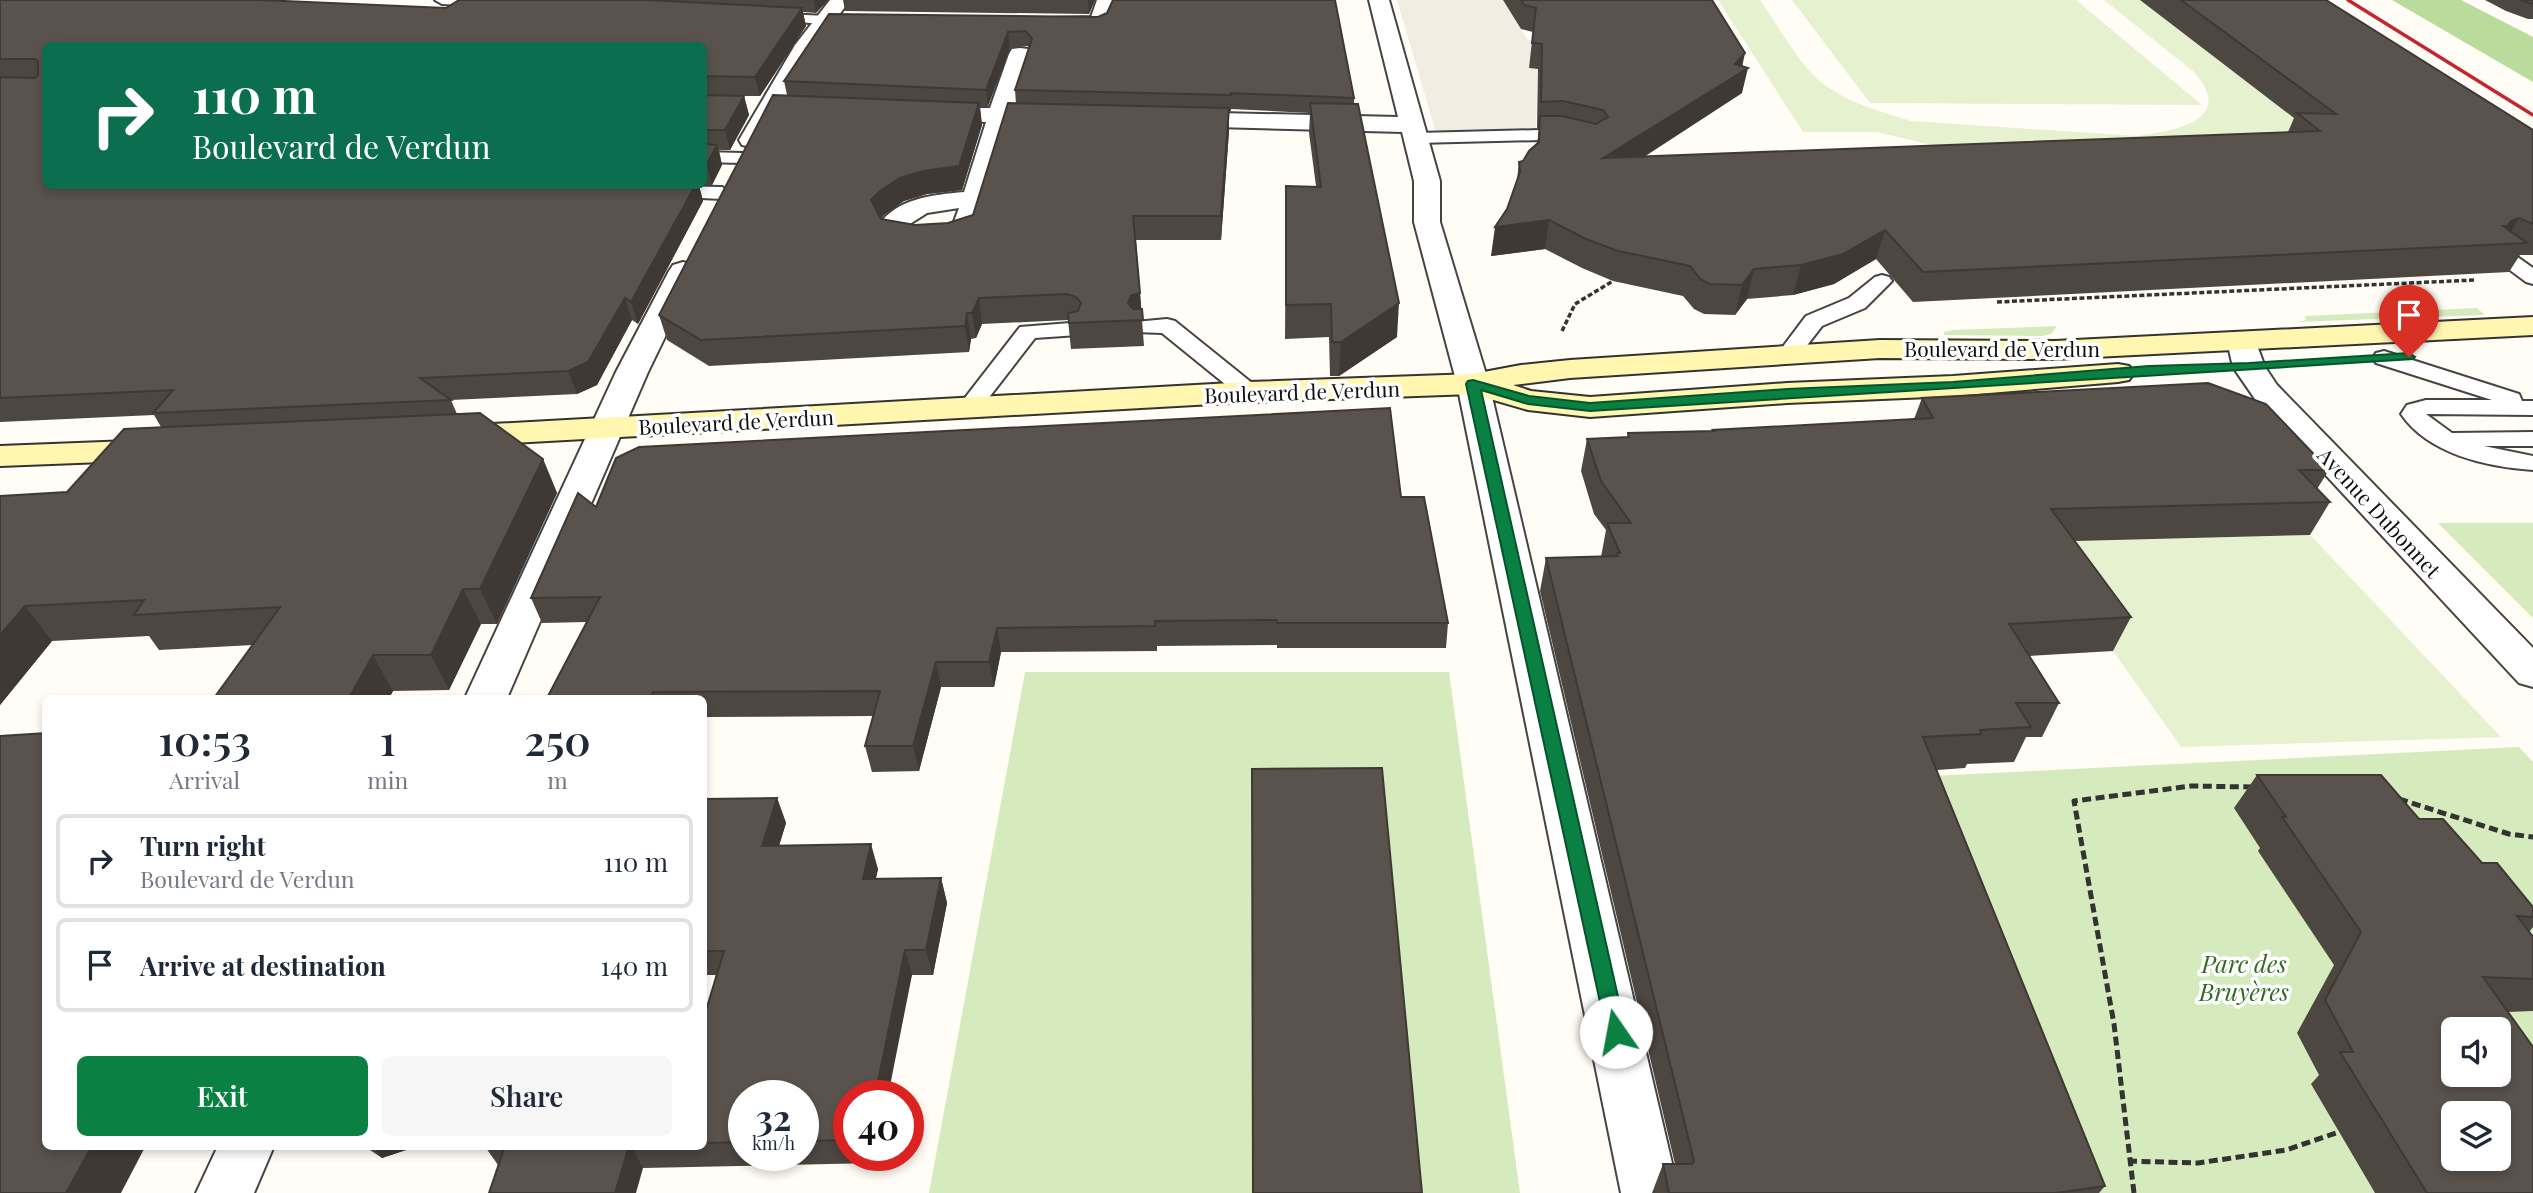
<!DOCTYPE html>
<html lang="en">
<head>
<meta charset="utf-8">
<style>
  :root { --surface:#fff; --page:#f6f6f7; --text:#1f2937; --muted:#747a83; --line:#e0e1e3; --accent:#0b8043 }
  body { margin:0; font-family:"Playfair Display",serif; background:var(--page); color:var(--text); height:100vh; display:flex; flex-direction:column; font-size:26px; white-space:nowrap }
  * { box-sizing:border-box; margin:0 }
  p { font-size:23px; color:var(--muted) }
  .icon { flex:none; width:38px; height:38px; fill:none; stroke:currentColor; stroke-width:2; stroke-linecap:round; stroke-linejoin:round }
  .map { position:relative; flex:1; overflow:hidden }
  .details { position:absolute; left:42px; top:695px; width:665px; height:455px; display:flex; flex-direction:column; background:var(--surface); border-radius:10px; box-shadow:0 4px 10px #0003 }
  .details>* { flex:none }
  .hud { position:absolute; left:42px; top:42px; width:665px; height:147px; border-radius:10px; box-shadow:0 4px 10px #0003; background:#0b6e4f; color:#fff; overflow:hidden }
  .tools { position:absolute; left:2441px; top:1017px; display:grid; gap:14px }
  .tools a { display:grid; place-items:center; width:70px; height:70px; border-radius:10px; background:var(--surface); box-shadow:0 4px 10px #0003; font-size:35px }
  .speed { position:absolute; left:728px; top:1080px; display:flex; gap:14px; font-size:35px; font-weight:700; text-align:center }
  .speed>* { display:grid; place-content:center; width:91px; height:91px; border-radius:50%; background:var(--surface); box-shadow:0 4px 10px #0003; line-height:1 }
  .speed small { font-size:18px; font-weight:400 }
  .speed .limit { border:10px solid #d22; background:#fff; color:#111 }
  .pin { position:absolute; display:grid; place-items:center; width:60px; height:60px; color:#fff; margin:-72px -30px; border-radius:50% 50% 50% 0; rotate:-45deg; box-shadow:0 0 7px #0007 }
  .pin .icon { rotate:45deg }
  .me { position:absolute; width:77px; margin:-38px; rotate:348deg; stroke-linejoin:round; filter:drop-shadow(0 0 5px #0008) }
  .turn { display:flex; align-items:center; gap:24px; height:147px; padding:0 35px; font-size:32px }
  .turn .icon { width:91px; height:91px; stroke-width:2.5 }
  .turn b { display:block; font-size:49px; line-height:60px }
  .eta { display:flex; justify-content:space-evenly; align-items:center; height:119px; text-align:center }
  .eta b { font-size:42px; font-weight:600; line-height:49px }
  .primary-button { display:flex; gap:14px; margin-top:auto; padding:14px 35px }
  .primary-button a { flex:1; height:80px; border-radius:10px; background:var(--accent); color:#fff; font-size:28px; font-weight:600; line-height:80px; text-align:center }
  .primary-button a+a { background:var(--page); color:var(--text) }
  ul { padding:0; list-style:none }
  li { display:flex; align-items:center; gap:21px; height:94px; margin:0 14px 10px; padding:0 21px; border:4px solid var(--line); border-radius:10px }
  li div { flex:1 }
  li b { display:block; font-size:26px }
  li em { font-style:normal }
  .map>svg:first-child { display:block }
  .green { fill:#d5ebbd; fill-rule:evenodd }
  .forest { fill:#b9dc9c }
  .pitch { fill:#e6f2cf }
  .plaza { fill:#f1ede2 }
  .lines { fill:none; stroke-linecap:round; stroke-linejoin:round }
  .service-casing { stroke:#444; stroke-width:4 }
  .minor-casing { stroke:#444; stroke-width:4 }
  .tertiary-casing { stroke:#444; stroke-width:4 }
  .secondary-casing { stroke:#333; stroke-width:4 }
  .path-far1 { stroke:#333; stroke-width:3.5; stroke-dasharray:5 2.5; stroke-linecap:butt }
  .path { stroke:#333; stroke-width:5; stroke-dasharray:9 4.5; stroke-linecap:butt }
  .service { fill:#fff; fill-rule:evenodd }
  .minor { fill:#fff; fill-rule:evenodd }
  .tertiary { fill:#fff; fill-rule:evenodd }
  .secondary { fill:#fff6b0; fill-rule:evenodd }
  .rail { stroke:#c4262e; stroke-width:3.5 }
  .wall { fill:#4d4742; fill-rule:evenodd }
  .shaded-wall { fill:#3f3936 }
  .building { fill:#5a524d; stroke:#3f3936; stroke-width:2; fill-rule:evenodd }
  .route { fill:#0b8043; stroke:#07532c; stroke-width:2 }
  .labels { text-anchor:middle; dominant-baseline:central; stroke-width:7; stroke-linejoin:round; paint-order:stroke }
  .street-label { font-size:21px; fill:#111; stroke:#fff }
  .near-park-label { font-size:24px; font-style:italic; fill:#2f6b1f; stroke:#fff }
</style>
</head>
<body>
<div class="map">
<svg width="2533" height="1193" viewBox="0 0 2533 1193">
  <rect width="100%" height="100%" fill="#fffdf5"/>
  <g class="green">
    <polygon points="2477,308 2485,315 2296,322 2306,320 2305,316"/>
    <polygon points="2057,326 2051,334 2043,336 1944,335 1944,332 1953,330"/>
    <polygon points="2438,523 2533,523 2533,618"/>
    <polygon points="1025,672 1449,672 1520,1193 929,1193"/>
    <path d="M2519 747 2533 762V1193H2071L1911 777ZM2454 1029H2499V1074H2454ZM2454 1113H2499V1158H2454Z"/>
  </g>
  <polygon class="forest" points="2392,0 2461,0 2533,37 2533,82"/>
  <g class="pitch">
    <path d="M1718 0H1760C1780 28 1799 66 1826 86 1851 104 1883 112 1911 121L2137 136C2175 131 2237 120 2194 72L2104 0H2278L2327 138 1948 149 1877 132H1803Z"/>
    <polygon points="1792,0 2076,0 2202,105 1870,103"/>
    <polygon points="2231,451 2501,737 2181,747 2036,542"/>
  </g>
  <polygon class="plaza" points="1397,0 1503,0 1528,40 1532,40 1529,68 1538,69 1536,133 1436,133"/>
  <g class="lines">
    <g class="service-casing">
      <g id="service">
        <polygon points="435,0 500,0 502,3 495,7 442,4"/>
        <polygon points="767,13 826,16 833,20 826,24 762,20 760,17"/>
        <polygon points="1540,130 1575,133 1584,138 1575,143 1540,140 1417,143 1408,138 1417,133"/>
        <polygon points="704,152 742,153 751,158 742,163 704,162"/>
        <polygon points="665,186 722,187 731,193 722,199 658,196 656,192 658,188"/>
        <polygon points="2502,249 2509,251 2533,268 2533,284 2526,282 2495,259 2492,255 2495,251"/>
        <polygon points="1882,275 1889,277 1892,281 1865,308 1822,326 1795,361 1779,361 1776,356 1806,316 1849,298 1875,277"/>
        <polygon points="1167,319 1175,321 1257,387 1261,392 1257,397 1241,397 1162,333 1135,332 1132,327 1135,322"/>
        <polygon points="1070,323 1078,325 1081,330 1078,335 1035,338 977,413 961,413 957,408 961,403 1020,327"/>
        <path d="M2384 351 2519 394 2522 401H2533V415L2426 414 2452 433 2533 432V446H2484L2533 456V470C2487 467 2428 454 2401 414L2407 405 2426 400H2492L2376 363 2373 358 2376 353Z"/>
      </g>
    </g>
    <g class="minor-casing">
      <g id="minor">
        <polygon points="830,0 850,0 816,46 760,145 751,147 742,145 739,140 795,45"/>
        <polygon points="1097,0 1117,0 1106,27 1056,28 1049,26 1046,22 1049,18 1091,17"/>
        <polygon points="1369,0 1389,0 1440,181 1440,222 1489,384 1484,391 1473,394 1462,391 1457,384 1414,222 1414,181 1402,132 1177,126 1169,124 1165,119 1169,114 1177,112 1398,117"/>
        <path d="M1020 48 1028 49 1031 54 1014 109 1065 112 1069 117 1065 122 1010 123 988 199 974 238 931 248 886 241 878 226C897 198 932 195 964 192L986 122 929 120 921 118 917 113 921 108H990L1009 54 1012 49ZM959 208 952 227C938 232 917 235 905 227L927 213Z"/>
        <polygon points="683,262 693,265 697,271 648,372 507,698 465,698 616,372 669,271 673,265"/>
        <polygon points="2242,332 2253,335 2265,367 2277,385 2533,648 2533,687 2519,683 2255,399 2233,367 2227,341 2231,335"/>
        <polygon points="218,1146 274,1146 254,1193 196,1193"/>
      </g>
    </g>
    <g class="tertiary-casing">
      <polygon id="tertiary" points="1473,374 1484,377 1489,384 1679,1193 1621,1193 1457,384 1462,377"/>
    </g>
    <g class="secondary-casing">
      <g id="secondary">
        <polygon points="2533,317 2533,335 2055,359 1880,358 1570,378 1513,385 1531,391 1590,397 1787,383 1953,376 2118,364 2129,366 2134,373 2129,380 2118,382 1953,396 1787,403 1590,417 1528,410 1473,394 1249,402 457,446 445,443 440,436 445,429 457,426 1249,382 1473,374 1521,365 1570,360 1880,340 2055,341"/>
        <polygon points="155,440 167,443 172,450 167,457 155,460 0,466 0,446"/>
      </g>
    </g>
    <g class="path-far1">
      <polyline points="1997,302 2475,280"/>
      <polyline points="1562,331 1575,304 1613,281"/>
    </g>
    <g class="path">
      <polyline points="2399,799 2509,834 2533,837"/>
      <polyline points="2128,1161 2198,1163 2286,1150 2339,1132"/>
      <polyline points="2134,1193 2114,1024 2074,801 2191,786 2253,787"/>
    </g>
    <use href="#service" class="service"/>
    <use href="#minor" class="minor"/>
    <use href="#tertiary" class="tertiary"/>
    <use href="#secondary" class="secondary"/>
    <polyline class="rail" points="2348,0 2533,115"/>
  </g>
  <g class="wall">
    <polygon points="0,0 286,0 286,1 446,8 459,0 828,0 816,13 803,12 806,26 760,96 738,96 744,96 749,115 730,150 719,150 722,165 712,185 704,185 704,46 46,186 699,186 703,201 638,324 632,320 597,385 577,394 451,400 457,414 543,459 557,493 497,624 481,624 449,690 393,691 389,698 214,698 253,645 159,650 149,636 52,641 0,705 0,496 67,492 161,427 154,415 0,422"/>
    <polygon points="843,0 1095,0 1089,14 845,11"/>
    <polygon points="1503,0 1712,0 1743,66 1742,93 1644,157 2288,132 2294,118 2140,0 2326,0 2533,130 2533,255 2520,255 2509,272 1913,302 1876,259 1834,284 1793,295 1747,299 1735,315 1704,314 1694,309 1683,296 1613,281 1582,268 1545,249 1491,256 1517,180 1519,162 1523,161 1537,144 1539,128 1537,128 1538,69 1529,68 1533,32 1521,29"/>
    <polygon points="2485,0 2533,0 2533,19 2528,19 2506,11"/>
    <path d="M1107 13 1354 98V104L1397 337 1339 376H1330L1329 337 1285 339 1286 186H1316L1309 133 1310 113 1231 109V111H1229V131L1221 240H1136L1144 346 1071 349 1068 320 982 324 976 338 971 339 969 352 709 366 667 340 659 315 787 95 784 81 829 14 1098 17ZM1028 46 1029 48 1015 90 1016 104 973 215 948 223 915 225 881 219 884 215 904 201 927 194 962 190 982 125 980 106H988L1010 48Z"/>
    <polygon points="1922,398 2329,470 2317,489 2330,502 2310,535 2075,541 2131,617 2113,651 2029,656 2059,703 2042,737 2026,737 2014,762 1967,764 1965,768 1937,770 2105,1186 2099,1193 1652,1193 1663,1164 1675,1164 1540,591 1546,558 1601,557 1606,530 1594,514 1581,471 1587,439 1627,437 1628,433 1712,432 1713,430 1914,419"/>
    <polygon points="1401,497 1448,623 1446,648 1277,648 1277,645 1157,646 1157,651 1001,652 994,687 941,687 919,771 872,772 865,746 873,716 704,717 704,698 547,698 587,622 542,623 531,598 596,507"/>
    <polygon points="2257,775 2419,819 2482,863 2533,907 2533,927 2529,932 2533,937 2533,1011 2507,1012 2533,1193 2375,1193 2311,1084 2319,1075 2297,1033 2334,965 2258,851 2260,848 2234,808"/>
    <path d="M777 798 786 823 779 846 878 869 876 878H941L947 903 933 975H912L849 1096V1155H876L875 1163 643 1168 498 1165 486 1148 409 1149 382 1158 364 1146H704V1017L716 975H704V799ZM744 1096H803V1155H744Z"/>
  </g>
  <g class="shaded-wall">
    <polygon points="814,0 828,0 816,13"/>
    <polygon points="1088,0 1095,0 1089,14"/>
    <polygon points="802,8 806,26 760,96 755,77"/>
    <polygon points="1008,32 1010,48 988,106 986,90"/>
    <polygon points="1745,53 1741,72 1748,68 1742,93 1598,186 1603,158 1735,64"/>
    <polygon points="744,96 749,115 730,150 725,130"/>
    <polygon points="979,103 982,125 962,190 927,194 904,201 884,215 876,224 871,200 880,191"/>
    <polygon points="1229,108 1229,131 1221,240 1221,216"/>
    <polygon points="717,145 722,165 712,185 707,164"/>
    <polygon points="695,186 699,186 703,201 638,324 631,302"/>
    <polygon points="2519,218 2503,244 2496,245 2511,221"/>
    <polygon points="1549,220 1545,249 1491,256 1495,227"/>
    <polygon points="1885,230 1876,259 1834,284 1793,295 1801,265"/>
    <polygon points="1754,269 1747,299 1735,315 1742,285"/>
    <polygon points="1140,293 1142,319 1128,303 1131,295"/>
    <polygon points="625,298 632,320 597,385 577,394 568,371"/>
    <polygon points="979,298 982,324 976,338 972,313"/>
    <polygon points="1399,303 1397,337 1339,376 1341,342"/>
    <polygon points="967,313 971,339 969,352 965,326"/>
    <polygon points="543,459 557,493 497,624 480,589"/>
    <polygon points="463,589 481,624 449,690 431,655"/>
    <polygon points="25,606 52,641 0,705 0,635"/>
    <polygon points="997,628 1001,652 994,687 989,662"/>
    <polygon points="373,655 393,691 389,698 349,698"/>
    <polygon points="936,662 941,687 919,771 913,746"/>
    <polygon points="777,798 786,823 771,871 762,846"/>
    <polygon points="871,844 878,869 870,904 863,879"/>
    <polygon points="941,878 947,903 933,975 926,950"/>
    <polygon points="905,950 912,975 888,1096 875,1096"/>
    <polygon points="92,1146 141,1146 144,1149 121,1193 66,1193"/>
    <polygon points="372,1146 407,1146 409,1149 382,1158"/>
    <polygon points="629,1146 631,1146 643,1168 636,1193 615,1193"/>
    <polygon points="872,1155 876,1155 875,1163"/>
  </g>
  <g class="building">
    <polygon points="0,0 261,0 446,8 459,0 648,0 802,8 755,77 704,76 704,46 46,46 46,186 695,186 631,302 625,298 588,362 568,371 420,378 451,400 153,413 173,390 0,398 0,77 35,78 38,75 38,61 35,59 0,59"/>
    <polygon points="1113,0 1335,0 1354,98 1231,93 1231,95 1015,90 1032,39 1026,31 1008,32 986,90 784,81 829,14 1098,17 1107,13"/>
    <polygon points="1521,0 1712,0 1745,53 1735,64 1748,68 1603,158 2320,131 2297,113 2336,114 2181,0 2326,0 2533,130 2533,224 2519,218 2511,221 2507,226 2503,226 2527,243 1923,272 1885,230 1843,254 1801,265 1754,269 1742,285 1710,284 1700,279 1690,266 1618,251 1586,239 1549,220 1495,227 1507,209 1520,172 1519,162 1523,161 1529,151 1539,142 1540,116 1562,116 1596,124 1608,117 1603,110 1563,101 1541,102 1542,44 1532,43 1536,8 1524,5"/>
    <polygon points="2521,0 2533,0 2533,4"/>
    <polygon points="704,95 744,96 725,130 704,130"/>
    <polygon points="773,95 979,103 959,166 923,171 900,178 880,191 871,200 881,219 915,225 948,223 973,215 1008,103 1229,108 1221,216 1133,216 1140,293 1131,295 1128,303 1133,309 1142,309 1143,320 1069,323 1068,313 1078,311 1081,303 1076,297 1067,294 979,298 972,313 967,313 965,326 701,340 659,315"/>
    <polygon points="1310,103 1358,104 1399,303 1341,342 1332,342 1331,304 1286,305 1286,186 1321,187"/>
    <polygon points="704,144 717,145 707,164 704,164"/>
    <polygon points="2208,383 2266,404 2329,470 2299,470 2330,502 2051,509 2131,617 2009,624 2059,703 2016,703 2031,727 1980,730 1981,734 1923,737 2105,1186 2056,1193 1669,1193 1663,1164 1692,1164 1694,1161 1546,558 1618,556 1617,553 1620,553 1607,523 1631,523 1601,481 1587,439 1629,437 1628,433 1714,431 1713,430 1933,418 1922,398"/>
    <polygon points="1390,408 1401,497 1424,497 1448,623 1277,623 1277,620 1155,621 1155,626 997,628 989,662 936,662 913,746 865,746 880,691 653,692 650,698 547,698 600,597 531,598 578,493 596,507 616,458 639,447"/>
    <polygon points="480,413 543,459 480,589 463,589 431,655 373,655 349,698 214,698 280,607 134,615 144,600 25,606 0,635 0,496 67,492 124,429"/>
    <polygon points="46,733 46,1146 92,1146 66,1193 0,1193 0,736"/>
    <polygon points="1382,768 1422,1193 1253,1193 1252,769"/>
    <path d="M2257 775H2381L2419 819H2443L2482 863H2497L2533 907V917L2517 916 2533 937V979L2483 977 2533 1047V1193H2427L2340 1052H2353L2325 1000 2361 932 2282 817H2286ZM2454 1029H2499V1074H2454ZM2454 1113H2499V1158H2454Z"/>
    <polygon points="777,798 762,846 871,844 863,879 941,878 926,950 905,950 875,1096 849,1096 849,1140 803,1141 803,1096 744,1096 744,1142 704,1143 704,1017 724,951 704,951 704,799"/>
    <polygon points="505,1146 629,1146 615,1193 489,1193"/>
  </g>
  <polygon class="route" points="2409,353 2415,357 2413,359 1590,411 1528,404 1481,390 1626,1032 1623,1039 1616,1042 1608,1039 1466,384 1468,381 1473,380 1529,396 1590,403 1787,389 1953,382 2149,366 2249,363"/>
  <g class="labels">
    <g class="street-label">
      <text x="2002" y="348">Boulevard de Verdun</text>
      <text transform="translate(1302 391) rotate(-2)">Boulevard de Verdun</text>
      <text transform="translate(736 421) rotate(-3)">Boulevard de Verdun</text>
      <text transform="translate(2380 512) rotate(47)">Avenue Dubonnet</text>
    </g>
    <g class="near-park-label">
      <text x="2244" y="963">Parc des<tspan x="2244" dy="28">Bruyères</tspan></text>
    </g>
  </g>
</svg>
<div class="tools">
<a><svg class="icon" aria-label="sound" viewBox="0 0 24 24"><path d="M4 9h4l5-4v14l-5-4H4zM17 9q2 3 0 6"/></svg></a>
<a><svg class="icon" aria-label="layers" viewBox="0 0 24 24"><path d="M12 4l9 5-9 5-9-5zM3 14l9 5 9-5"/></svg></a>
</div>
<div class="speed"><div>32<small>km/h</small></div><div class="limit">40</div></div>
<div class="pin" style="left:2409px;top:357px;background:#d93025"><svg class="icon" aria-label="arrive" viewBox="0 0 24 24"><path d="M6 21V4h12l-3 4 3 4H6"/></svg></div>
<svg class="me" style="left:1616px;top:1032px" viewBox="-20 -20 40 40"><circle r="19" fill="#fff"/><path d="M0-13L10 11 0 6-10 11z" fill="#0b8043"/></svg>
<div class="hud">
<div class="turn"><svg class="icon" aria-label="right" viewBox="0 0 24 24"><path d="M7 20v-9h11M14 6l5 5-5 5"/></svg><div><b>110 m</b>Boulevard de Verdun</div></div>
</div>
<section class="details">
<div class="eta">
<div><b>10:53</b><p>Arrival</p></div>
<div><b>1</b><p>min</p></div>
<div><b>250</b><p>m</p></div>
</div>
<ul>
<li><svg class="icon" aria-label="right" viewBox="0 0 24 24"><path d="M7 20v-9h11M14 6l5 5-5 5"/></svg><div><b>Turn right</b><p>Boulevard de Verdun</p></div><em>110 m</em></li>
<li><svg class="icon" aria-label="arrive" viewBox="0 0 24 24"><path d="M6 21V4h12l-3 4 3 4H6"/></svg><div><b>Arrive at destination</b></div><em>140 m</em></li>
</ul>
<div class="primary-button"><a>Exit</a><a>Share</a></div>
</section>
</div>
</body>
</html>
